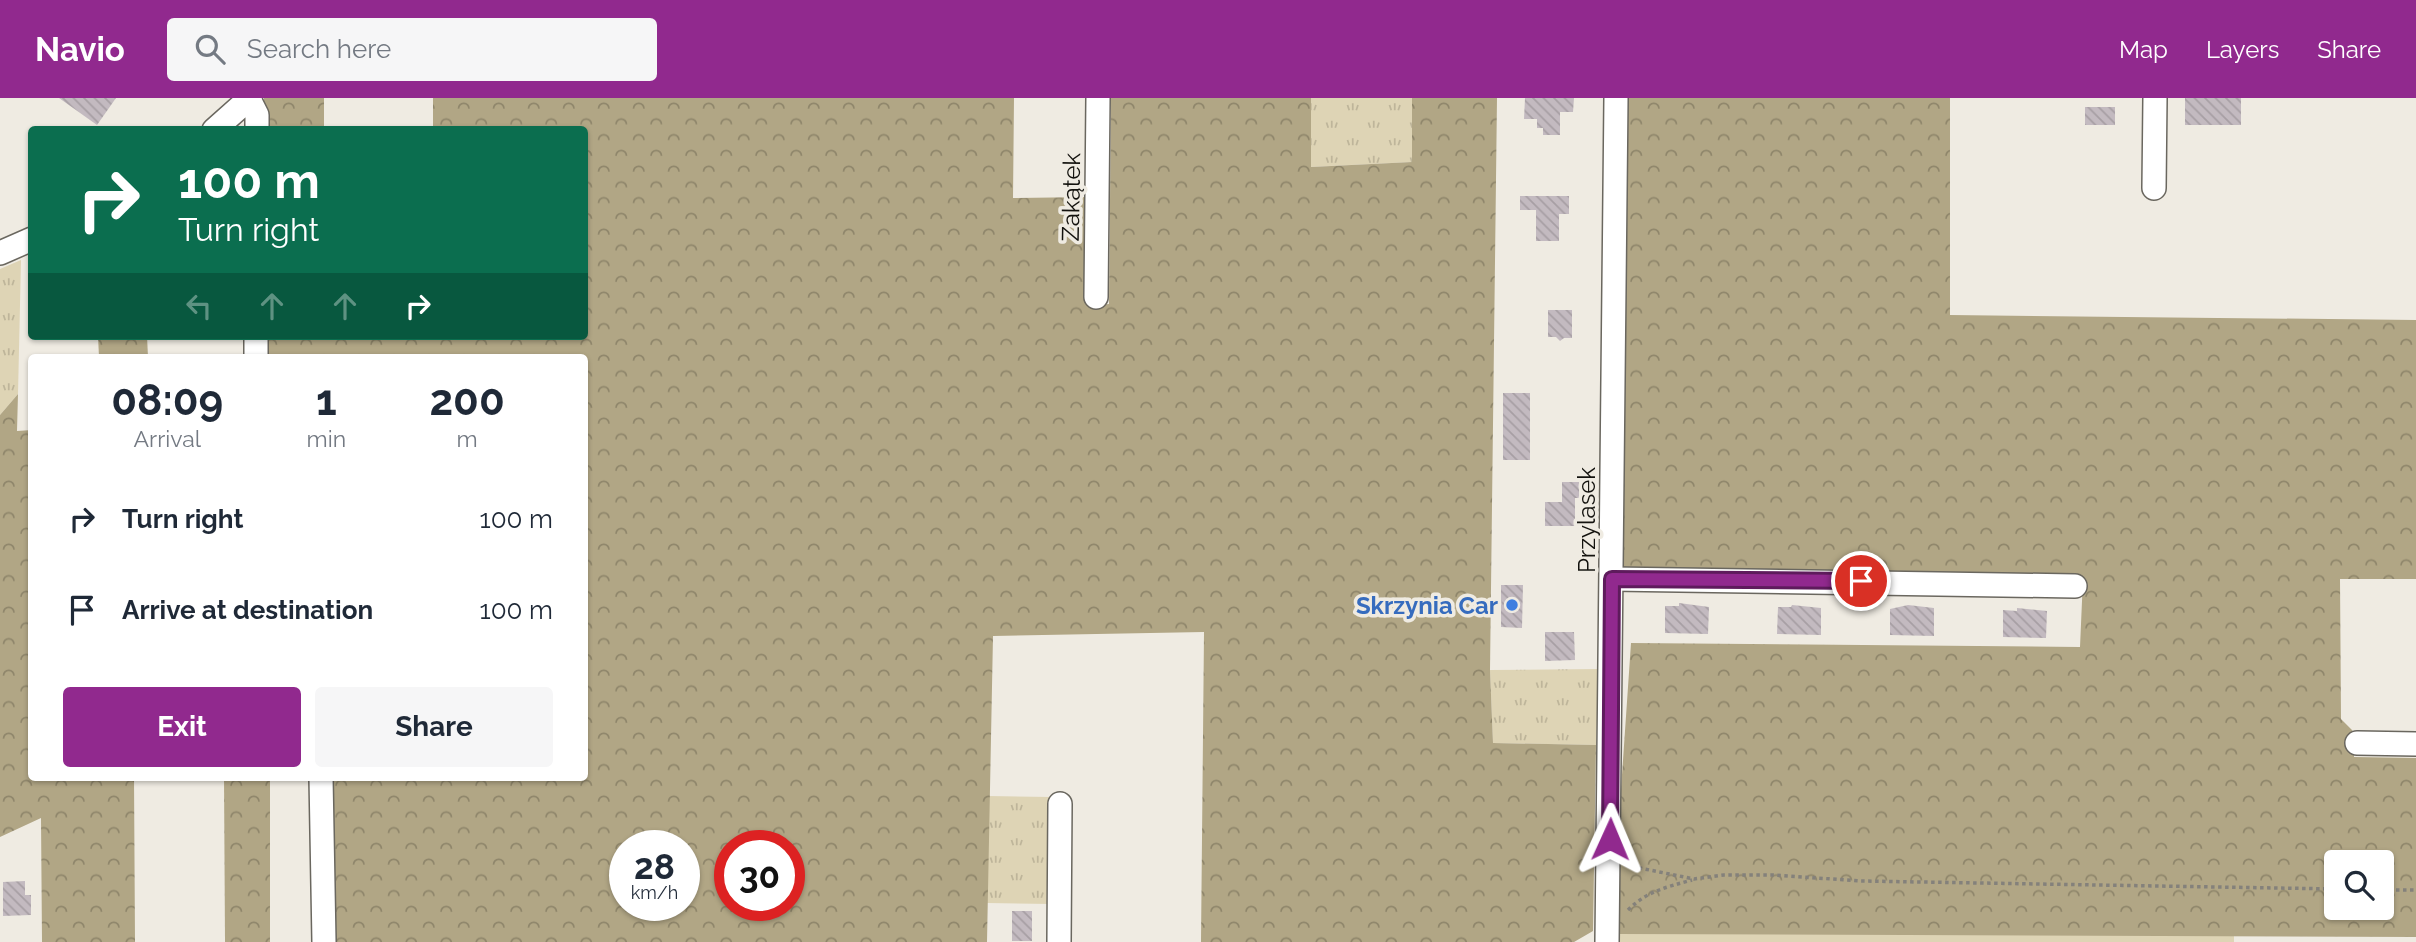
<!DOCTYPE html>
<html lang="en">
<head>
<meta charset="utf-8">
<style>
  :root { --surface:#fff; --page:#f6f6f7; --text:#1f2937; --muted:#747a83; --accent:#91298e }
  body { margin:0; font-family:Raleway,sans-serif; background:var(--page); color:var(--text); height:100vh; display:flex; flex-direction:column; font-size:26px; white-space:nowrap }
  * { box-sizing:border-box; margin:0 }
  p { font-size:23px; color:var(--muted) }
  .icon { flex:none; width:38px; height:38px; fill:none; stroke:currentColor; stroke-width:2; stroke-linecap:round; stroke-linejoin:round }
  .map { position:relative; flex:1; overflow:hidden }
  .side { position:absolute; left:28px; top:256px; width:560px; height:427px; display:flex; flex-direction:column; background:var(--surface); border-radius:7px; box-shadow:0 2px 5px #0004 }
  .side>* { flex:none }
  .banner { position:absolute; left:28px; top:28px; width:560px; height:214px; border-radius:7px; box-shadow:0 2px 5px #0004; background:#0b6e4f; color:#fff; overflow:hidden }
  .tools { position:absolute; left:2324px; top:752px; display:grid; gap:14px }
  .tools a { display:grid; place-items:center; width:70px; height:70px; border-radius:7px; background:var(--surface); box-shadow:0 2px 5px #0004; font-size:35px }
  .speed { position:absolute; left:609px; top:732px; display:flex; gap:14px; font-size:35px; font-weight:700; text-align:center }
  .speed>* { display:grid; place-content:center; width:91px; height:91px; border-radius:50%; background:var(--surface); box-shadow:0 2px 5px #0004; line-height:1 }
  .speed small { font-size:18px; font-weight:400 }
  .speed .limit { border:10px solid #d22; background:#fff; color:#111 }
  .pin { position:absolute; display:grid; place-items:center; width:60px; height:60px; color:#fff; margin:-30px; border:4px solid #fff; border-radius:50%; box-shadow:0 2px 7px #0007 }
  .me { position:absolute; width:77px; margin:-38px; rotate:1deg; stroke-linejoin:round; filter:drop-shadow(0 0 5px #0008) }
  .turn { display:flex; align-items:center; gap:24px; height:147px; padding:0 35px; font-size:32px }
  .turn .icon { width:91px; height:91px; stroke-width:2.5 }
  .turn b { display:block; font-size:49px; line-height:60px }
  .lanes { display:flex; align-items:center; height:66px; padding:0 35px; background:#0003; justify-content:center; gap:35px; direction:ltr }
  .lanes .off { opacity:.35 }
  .eta { display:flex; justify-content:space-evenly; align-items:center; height:119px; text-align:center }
  .eta b { font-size:42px; font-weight:700; line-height:49px }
  .primary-button { display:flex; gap:14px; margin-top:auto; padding:14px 35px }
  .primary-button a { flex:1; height:80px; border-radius:7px; background:var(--accent); color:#fff; font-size:28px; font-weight:700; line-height:80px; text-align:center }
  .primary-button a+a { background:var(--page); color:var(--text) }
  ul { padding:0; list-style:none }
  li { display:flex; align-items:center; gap:21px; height:91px; padding:0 35px }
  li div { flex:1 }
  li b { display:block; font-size:26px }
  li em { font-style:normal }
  header { display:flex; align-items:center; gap:42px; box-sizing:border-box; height:98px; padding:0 35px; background:var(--accent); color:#fff }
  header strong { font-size:33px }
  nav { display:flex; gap:38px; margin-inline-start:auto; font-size:24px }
  .search { width:490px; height:63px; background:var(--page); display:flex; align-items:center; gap:18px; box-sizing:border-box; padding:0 24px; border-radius:7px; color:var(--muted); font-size:26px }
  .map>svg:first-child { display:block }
  .grass { fill:url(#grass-tufts) }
  .forest { fill:url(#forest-crowns); fill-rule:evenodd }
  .building { fill:url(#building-back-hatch) }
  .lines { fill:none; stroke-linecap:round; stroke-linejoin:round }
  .minor-casing { stroke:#6a675f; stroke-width:26 }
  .path { stroke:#84817b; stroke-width:3.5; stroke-dasharray:3.5 3.5; stroke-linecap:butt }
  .minor { stroke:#fff; stroke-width:23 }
  .route-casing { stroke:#5e1b5c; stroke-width:18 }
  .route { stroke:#91298e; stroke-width:12 }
  .shop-dot { fill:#3f7fe0; stroke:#efebe2; stroke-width:2.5 }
  .labels { text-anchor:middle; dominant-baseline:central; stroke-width:7; stroke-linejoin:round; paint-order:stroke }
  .street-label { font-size:24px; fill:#13120e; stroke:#efebe2 }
  .shop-label { font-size:24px; font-weight:bold; fill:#366cbe; stroke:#efebe2; text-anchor:end }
</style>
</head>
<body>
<header>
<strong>Navio</strong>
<div class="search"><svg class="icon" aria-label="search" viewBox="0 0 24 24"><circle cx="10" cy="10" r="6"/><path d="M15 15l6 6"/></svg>Search here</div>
<nav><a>Map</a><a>Layers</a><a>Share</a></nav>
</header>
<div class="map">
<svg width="2416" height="844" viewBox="0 0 2416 844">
  <defs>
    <pattern id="grass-tufts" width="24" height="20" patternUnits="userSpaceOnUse" patternTransform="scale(1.75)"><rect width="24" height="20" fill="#ded4b5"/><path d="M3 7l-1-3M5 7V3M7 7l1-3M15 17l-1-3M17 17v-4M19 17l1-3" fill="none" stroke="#beb59a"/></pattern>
    <pattern id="forest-crowns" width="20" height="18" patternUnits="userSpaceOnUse" patternTransform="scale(1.75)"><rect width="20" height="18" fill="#b1a685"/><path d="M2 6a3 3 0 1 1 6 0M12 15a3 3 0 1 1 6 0" fill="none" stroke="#8f866b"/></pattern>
    <pattern id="building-back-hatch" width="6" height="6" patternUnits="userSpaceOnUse" patternTransform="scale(1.75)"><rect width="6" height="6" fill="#c3bac0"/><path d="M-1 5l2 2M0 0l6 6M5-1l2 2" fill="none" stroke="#a79fa4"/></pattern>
  </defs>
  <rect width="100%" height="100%" fill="#efebe2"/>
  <g class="grass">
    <polygon points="1311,0 1412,0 1412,64 1310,69"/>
    <polygon points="21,162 18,296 0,317 0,171"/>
    <polygon points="1599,571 1596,647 1493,645 1490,572"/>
    <polygon points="988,698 1051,699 1051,806 987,805"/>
    <rect x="1618" y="836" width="616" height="8"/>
  </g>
  <g class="forest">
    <rect x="264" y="0" width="60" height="31"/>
    <path d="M433 0H1014L1013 100 1088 99 1089 208 1109 206 1111 0H1311V69L1412 64V0H1497L1490 572 1493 645 1596 647 1593 833 1574 844H1201L1204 534 993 538 987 844H332L329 679H584V259H264V238H584V32L433 31ZM625 747H684V807H625ZM730 747H789V807H730Z"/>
    <path d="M1623 0H1950V217L2416 222V481H2340L2341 621 2354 634V659L2416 660V839L1618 836 1617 750 1631 545 2080 549 2083 480 1617 474ZM2336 765H2382V810H2336Z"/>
    <polygon points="98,238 147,238 148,259 99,259"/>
    <polygon points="18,296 17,333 32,332 32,679 134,679 135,844 42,844 41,720 0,739 0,317"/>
    <polygon points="224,679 270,679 270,844 225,844"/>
  </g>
  <g class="building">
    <polygon points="59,0 116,0 97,27"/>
    <polygon points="1525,0 1574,0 1573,14 1560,14 1560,37 1543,37 1543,30 1537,30 1537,21 1524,21"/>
    <rect x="2185" y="0" width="56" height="27"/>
    <rect x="2085" y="9" width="30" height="18"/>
    <polygon points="1520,98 1569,98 1569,116 1559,116 1559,143 1536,143 1536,112 1520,112"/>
    <polygon points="1548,212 1572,212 1572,240 1564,240 1560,243 1556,239 1548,239"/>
    <rect x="1503" y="295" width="27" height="67"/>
    <polygon points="1562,384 1579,384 1579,400 1575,400 1575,428 1545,428 1545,404 1562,404"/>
    <polygon points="1501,487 1523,487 1522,530 1501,529"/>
    <polygon points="1679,505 1709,509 1708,536 1665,535 1665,508 1679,508"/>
    <polygon points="1792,507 1821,510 1821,537 1777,536 1778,509 1791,509"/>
    <polygon points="1908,507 1934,510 1934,538 1890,537 1890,511"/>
    <polygon points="2017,510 2047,513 2046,540 2003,539 2003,512 2017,513"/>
    <polygon points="1545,534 1574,534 1575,562 1545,563"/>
    <polygon points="25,783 25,797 31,797 31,817 3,818 3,784"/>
    <rect x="1012" y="813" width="20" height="30"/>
  </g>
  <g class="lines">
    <g class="minor-casing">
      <g id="minor">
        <polyline points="249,1 257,17 257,32"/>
        <polyline points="214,32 250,0"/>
        <polyline points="2154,90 2155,0"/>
        <polyline points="0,155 32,141"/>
        <polyline points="1096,199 1098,0"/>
        <polyline points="256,259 256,238"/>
        <polyline points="1612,481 2075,488"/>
        <polyline points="2357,645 2416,646"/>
        <polyline points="321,679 324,844"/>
        <polyline points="1059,844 1060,706"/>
        <polyline points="1607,844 1616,0"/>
      </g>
    </g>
    <g class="path">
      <polyline points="1625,767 1694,781 1724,777 1773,777 1861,783 2336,791"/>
      <polyline points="2382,792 2416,792"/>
      <path d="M1628 812C1647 793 1667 789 1692 782"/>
    </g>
    <use href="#minor" class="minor"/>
  </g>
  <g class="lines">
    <g class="route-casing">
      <polyline id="route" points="1610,741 1612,481 1861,483"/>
    </g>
    <use href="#route" class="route"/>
  </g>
  <circle class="shop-dot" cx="1512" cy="507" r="7"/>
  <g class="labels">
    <g class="street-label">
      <text transform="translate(1071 99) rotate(-89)">Zakątek</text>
      <text transform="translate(1586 422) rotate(-90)">Przylasek</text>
    </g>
    <g class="shop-label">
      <text x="1498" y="507">Skrzynia Car</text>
    </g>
  </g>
</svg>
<div class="tools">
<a><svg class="icon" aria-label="search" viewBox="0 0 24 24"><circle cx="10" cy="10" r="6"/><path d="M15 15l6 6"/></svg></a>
</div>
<div class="speed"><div>28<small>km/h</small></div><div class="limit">30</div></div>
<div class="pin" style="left:1861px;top:483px;background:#d93025"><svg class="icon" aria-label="arrive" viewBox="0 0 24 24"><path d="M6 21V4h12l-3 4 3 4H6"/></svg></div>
<svg class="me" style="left:1610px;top:741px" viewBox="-20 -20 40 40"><path d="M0-17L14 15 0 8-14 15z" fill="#91298e" stroke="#fff" stroke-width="4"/></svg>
<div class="banner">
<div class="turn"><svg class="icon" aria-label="right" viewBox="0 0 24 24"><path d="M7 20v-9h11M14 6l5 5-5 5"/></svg><div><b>100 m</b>Turn right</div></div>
<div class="lanes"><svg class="icon off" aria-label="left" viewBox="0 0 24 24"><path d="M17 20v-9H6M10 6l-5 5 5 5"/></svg><svg class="icon off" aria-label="ahead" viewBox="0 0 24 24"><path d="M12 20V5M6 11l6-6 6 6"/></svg><svg class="icon off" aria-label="ahead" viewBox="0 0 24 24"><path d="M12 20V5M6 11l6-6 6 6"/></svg><svg class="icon" aria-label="right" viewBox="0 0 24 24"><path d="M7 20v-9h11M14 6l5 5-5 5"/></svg></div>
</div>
<section class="side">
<div class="eta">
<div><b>08:09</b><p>Arrival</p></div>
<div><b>1</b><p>min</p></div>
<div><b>200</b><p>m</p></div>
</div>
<ul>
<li><svg class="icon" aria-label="right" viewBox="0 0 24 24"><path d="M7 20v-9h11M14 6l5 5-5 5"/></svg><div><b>Turn right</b></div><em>100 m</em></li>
<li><svg class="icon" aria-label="arrive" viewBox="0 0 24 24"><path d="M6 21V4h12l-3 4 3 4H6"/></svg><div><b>Arrive at destination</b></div><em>100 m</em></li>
</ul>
<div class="primary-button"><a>Exit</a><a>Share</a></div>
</section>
</div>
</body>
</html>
